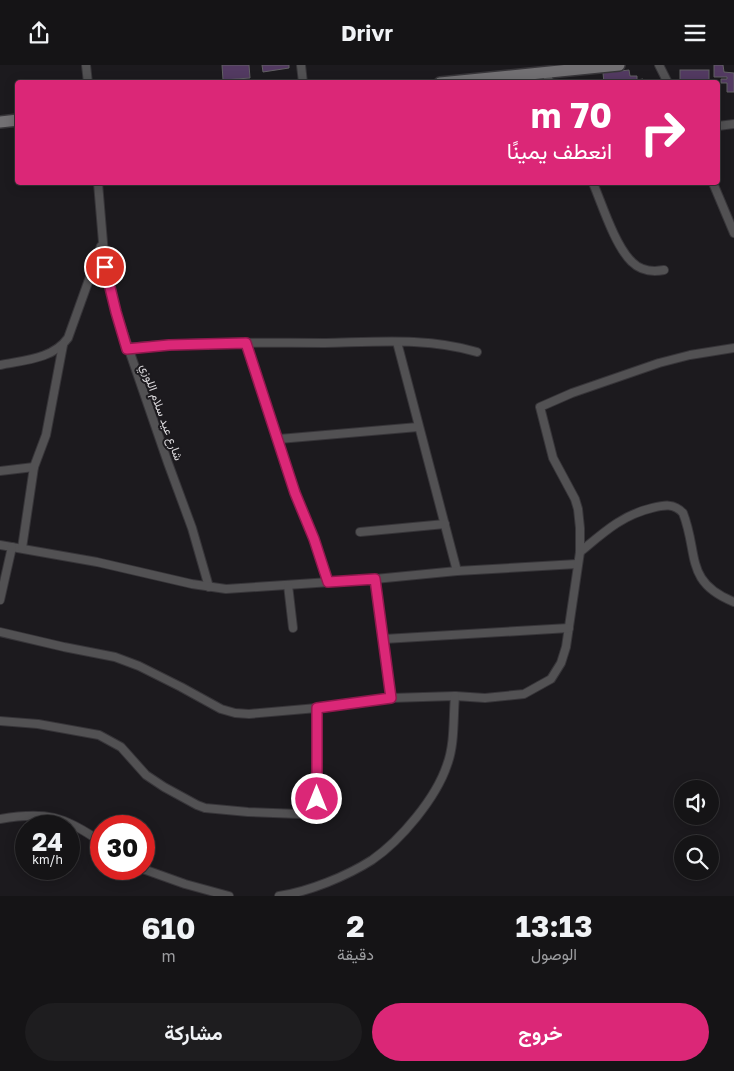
<!DOCTYPE html>
<html lang="ar">
<head>
<meta charset="utf-8">
<style>
  :root { --surface:#151416; --page:#1e1d1f; --text:#f1f3f6; --muted:#9d9ea1; --line:#343335; --accent:#db2777 }
  body { margin:0; font-family:"Golos Text",Vazirmatn,sans-serif; background:var(--page); color:var(--text); direction:rtl; height:100vh; display:flex; flex-direction:column; font-size:19px; white-space:nowrap }
  * { box-sizing:border-box; margin:0 }
  p { font-size:16px; color:var(--muted) }
  .icon { flex:none; width:28px; height:28px; fill:none; stroke:currentColor; stroke-width:2; stroke-linecap:round; stroke-linejoin:round }
  .map { position:relative; height:831px; overflow:hidden; direction:ltr }
  .details { display:flex; flex-direction:column; background:var(--surface); flex:1 }
  .details>* { flex:none }
  .top-card { position:absolute; left:15px; top:15px; width:705px; height:105px; border-radius:5px; box-shadow:0 2px 12px #0003,0 0 0 1px var(--line); direction:rtl; background:#db2777; color:#fff; overflow:hidden }
  .controls { position:absolute; left:674px; top:715px; display:grid; gap:10px }
  .controls a { display:grid; place-items:center; width:45px; height:45px; border-radius:50%; background:var(--surface); box-shadow:0 2px 12px #0003,0 0 0 1px var(--line); font-size:25px }
  .speed { position:absolute; left:15px; top:750px; display:flex; gap:10px; font-size:25px; font-weight:700; text-align:center }
  .speed>* { display:grid; place-content:center; width:65px; height:65px; border-radius:50%; background:var(--surface); box-shadow:0 2px 12px #0003,0 0 0 1px var(--line); line-height:1 }
  .speed small { font-size:12px; font-weight:400 }
  .speed .limit { border:8px solid #d22; background:#fff; color:#111 }
  .pin { position:absolute; display:grid; place-items:center; width:42px; height:42px; color:#fff; margin:-21px; border:2px solid #fff; border-radius:50%; box-shadow:0 1px 5px #0007 }
  .me { position:absolute; width:55px; margin:-28px; rotate:0deg; stroke-linejoin:round; filter:drop-shadow(0 0 4px #0008) }
  .turn { display:flex; align-items:center; gap:18px; height:105px; padding:0 25px; font-size:22px }
  .turn .icon { width:65px; height:65px; stroke-width:2.5 }
  .turn b { display:block; font-size:35px; line-height:42px }
  .eta { display:flex; justify-content:space-evenly; align-items:center; height:85px; text-align:center }
  .eta b { font-size:30px; font-weight:700; line-height:35px }
  .primary-button { display:flex; gap:10px; margin-top:auto; padding:10px 25px }
  .primary-button a { flex:1; height:58px; border-radius:30px; background:var(--accent); color:#fff; font-size:20px; font-weight:700; line-height:58px; text-align:center }
  .primary-button a+a { background:var(--page); color:var(--text) }
  header { display:flex; justify-content:space-between; align-items:center; height:65px; padding:0 25px; background:var(--surface); font-size:22px; font-weight:700 }
  .map>svg:first-child { display:block }
  .building { fill:#533a62; stroke:#626064 }
  .lines { fill:none; stroke-linecap:round; stroke-linejoin:round }
  .street-casing { stroke:#373539; stroke-width:10 }
  .secondary-casing { stroke:#373539; stroke-width:14 }
  .street { stroke:#525153; stroke-width:8 }
  .secondary { stroke:#727073; stroke-width:11 }
  .route-casing { stroke:#8e194d; stroke-width:12 }
  .route { stroke:#db2777; stroke-width:9 }
  .labels { text-anchor:middle; dominant-baseline:central; stroke-width:4; stroke-linejoin:round; paint-order:stroke }
  .street-label { font-size:12px; fill:#dcdadd; stroke:#1c1a1e }
</style>
</head>
<body>
<header><svg class="icon" aria-label="menu" viewBox="0 0 24 24"><path d="M4 6h16M4 12h16M4 18h16"/></svg>Drivr<svg class="icon" aria-label="share" viewBox="0 0 24 24"><path d="M12 15V3M7 8l5-5 5 5M5 13v7h14v-7"/></svg></header>
<div class="map">
<svg width="734" height="831" viewBox="0 0 734 831">
  <rect width="100%" height="100%" fill="#1c1a1e"/>
  <g class="building">
    <polygon points="222,0 249,0 250,13 223,15"/>
    <polygon points="262,0 289,0 289,3 263,7"/>
    <polygon points="714,0 723,0 724,7 734,8 734,27 727,27 727,18 721,18 721,14 727,14 727,12 714,12"/>
    <polygon points="629,5 630,11 637,11 637,15 643,14 643,18 604,18 603,8"/>
    <rect x="680" y="5" width="29" height="13"/>
  </g>
  <g class="lines">
    <g class="street-casing">
      <g id="street">
        <polyline points="86,0 88,18"/>
        <polyline points="301,0 303,18"/>
        <polyline points="659,0 668,18"/>
        <polyline points="546,8 550,18"/>
        <polyline points="718,61 734,59"/>
        <polyline points="98,118 105,201 116,247 168,398 192,463 209,522"/>
        <path d="M593 118C602 139 615 181 632 197 641 206 653 207 664 205"/>
        <polyline points="713,118 734,168"/>
        <polyline points="397,277 457,506"/>
        <polyline points="246,278 295,428 314,474 328,517"/>
        <path d="M127 283C193 276 259 278 325 278 375 277 428 272 477 287"/>
        <path d="M0 300C24 295 53 294 68 273L101 181"/>
        <polyline points="279,374 418,362"/>
        <polyline points="0,406 34,402"/>
        <polyline points="360,467 445,459"/>
        <polyline points="0,480 97,497 192,519 226,524 375,514 457,506 577,499"/>
        <polyline points="22,483 34,402 46,370 63,280"/>
        <path d="M580 487C603 468 622 450 652 443 664 440 674 438 683 448 699 489 684 517 734 537"/>
        <polyline points="375,514 391,633"/>
        <polyline points="288,520 293,563"/>
        <polyline points="0,535 12,482"/>
        <polyline points="0,567 64,582 115,592 139,601 181,622 221,644 235,648 249,649 317,643 391,633 455,631 485,633 524,629 551,614 561,598 566,582 580,487 580,463 578,444 575,434 553,393 540,342 572,328 659,298 690,290 734,283"/>
        <polyline points="384,574 569,563"/>
        <polyline points="0,656 38,659 99,670 121,682 146,710 164,722 197,740 205,743 248,747 299,749 309,746 317,735 317,643"/>
        <path d="M0 754C45 746 64 751 101 777"/>
        <polyline points="143,804 185,819 229,831"/>
        <path d="M279 831C308 827 347 811 372 795 401 775 436 733 447 700 455 679 453 653 455 631"/>
      </g>
    </g>
    <g class="secondary-casing">
      <g id="secondary">
        <polyline points="440,18 619,0"/>
        <polyline points="0,57 18,55"/>
      </g>
    </g>
    <use href="#street" class="street"/>
    <use href="#secondary" class="secondary"/>
  </g>
  <g class="lines">
    <g class="route-casing">
      <polyline id="route" points="105,202 116,247 127,284 169,280 246,278 295,428 314,474 328,517 375,514 391,633 317,643 317,734"/>
    </g>
    <use href="#route" class="route"/>
  </g>
  <g class="labels">
    <g class="street-label">
      <text transform="translate(162 347) rotate(70)">شارع عيد سلام اللوزي</text>
    </g>
  </g>
</svg>
<div class="controls">
<a><svg class="icon" aria-label="sound" viewBox="0 0 24 24"><path d="M4 9h4l5-4v14l-5-4H4zM17 9q2 3 0 6"/></svg></a>
<a><svg class="icon" aria-label="search" viewBox="0 0 24 24"><circle cx="10" cy="10" r="6"/><path d="M15 15l6 6"/></svg></a>
</div>
<div class="speed"><div>24<small>km/h</small></div><div class="limit">30</div></div>
<div class="pin" style="left:105px;top:202px;background:#d93025"><svg class="icon" aria-label="arrive" viewBox="0 0 24 24"><path d="M6 21V4h12l-3 4 3 4H6"/></svg></div>
<svg class="me" style="left:317px;top:734px" viewBox="-20 -20 40 40"><circle r="17" fill="#db2777" stroke="#fff" stroke-width="3"/><path d="M0-11L8 9 0 5-8 9z" fill="#fff"/></svg>
<div class="top-card">
<div class="turn"><svg class="icon" aria-label="right" viewBox="0 0 24 24"><path d="M7 20v-9h11M14 6l5 5-5 5"/></svg><div><b>70 m</b>انعطف يمينًا</div></div>
</div>
</div>
<section class="details">
<div class="eta">
<div><b>13:13</b><p>الوصول</p></div>
<div><b>2</b><p>دقيقة</p></div>
<div><b>610</b><p>m</p></div>
</div>
<div class="primary-button"><a>خروج</a><a>مشاركة</a></div>
</section>
</body>
</html>
